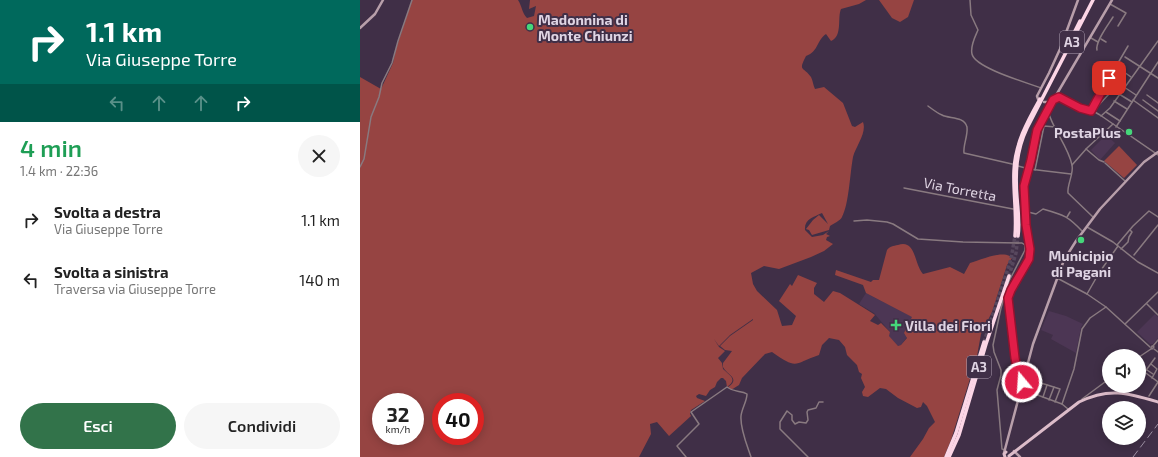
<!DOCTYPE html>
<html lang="it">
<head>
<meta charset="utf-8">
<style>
  :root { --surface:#fff; --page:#f6f6f6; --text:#222; --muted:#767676; --accent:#32734a }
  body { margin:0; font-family:"Exo 2",sans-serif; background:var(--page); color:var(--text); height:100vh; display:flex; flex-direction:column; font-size:15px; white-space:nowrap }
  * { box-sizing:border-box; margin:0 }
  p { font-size:13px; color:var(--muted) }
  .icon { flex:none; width:22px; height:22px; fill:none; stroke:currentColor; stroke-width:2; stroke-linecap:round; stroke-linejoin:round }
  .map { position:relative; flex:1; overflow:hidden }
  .details { display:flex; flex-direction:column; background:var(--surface); width:360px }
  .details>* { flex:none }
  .hud { background:#00695c; color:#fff; overflow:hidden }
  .tools { position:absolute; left:742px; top:349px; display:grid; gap:8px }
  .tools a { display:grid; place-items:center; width:44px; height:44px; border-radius:50%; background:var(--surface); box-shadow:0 2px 10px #0003; font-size:20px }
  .speed { position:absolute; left:12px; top:393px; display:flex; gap:8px; font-size:20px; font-weight:700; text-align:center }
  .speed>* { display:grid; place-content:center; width:52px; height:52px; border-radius:50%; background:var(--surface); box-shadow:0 2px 10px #0003; line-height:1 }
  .speed small { font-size:10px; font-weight:400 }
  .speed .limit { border:6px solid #d22; background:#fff; color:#111 }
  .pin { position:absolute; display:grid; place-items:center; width:34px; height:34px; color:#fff; margin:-17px; border-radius:8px; box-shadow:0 2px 6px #0006 }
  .me { position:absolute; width:44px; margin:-22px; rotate:342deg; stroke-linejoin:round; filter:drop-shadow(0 0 3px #0008) }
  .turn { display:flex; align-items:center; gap:14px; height:84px; padding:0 20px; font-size:18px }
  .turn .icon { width:52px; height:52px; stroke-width:2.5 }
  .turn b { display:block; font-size:28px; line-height:34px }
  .lanes { display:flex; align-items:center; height:38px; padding:0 20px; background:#0003; justify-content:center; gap:20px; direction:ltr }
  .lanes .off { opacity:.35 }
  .round { display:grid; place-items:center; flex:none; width:42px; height:42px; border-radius:21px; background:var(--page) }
  .summary { display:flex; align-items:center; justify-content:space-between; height:68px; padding:0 20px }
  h1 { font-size:24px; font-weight:600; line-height:30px; color:#1e9e55 }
  .action { display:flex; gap:8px; margin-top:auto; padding:8px 20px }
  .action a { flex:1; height:46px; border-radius:24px; background:var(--accent); color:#fff; font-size:16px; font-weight:600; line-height:46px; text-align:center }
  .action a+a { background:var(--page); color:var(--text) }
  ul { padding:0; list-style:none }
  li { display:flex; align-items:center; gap:12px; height:60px; padding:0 20px }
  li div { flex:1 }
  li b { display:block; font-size:15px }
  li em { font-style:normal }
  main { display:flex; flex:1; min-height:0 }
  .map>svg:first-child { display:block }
  .built { fill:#4c3654 }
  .green { fill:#964442; fill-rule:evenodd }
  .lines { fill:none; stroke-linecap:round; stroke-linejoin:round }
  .highway-tunnel { stroke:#58485e; stroke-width:3.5; stroke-dasharray:3.5 2; stroke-linecap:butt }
  .street { stroke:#897a80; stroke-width:1.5 }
  .secondary { stroke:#b89faa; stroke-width:2.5 }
  .primary { stroke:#dcbcc9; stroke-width:3 }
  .highway { stroke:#fcd6e6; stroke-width:3.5 }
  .rail { stroke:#9e91a4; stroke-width:1; stroke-dasharray:8 4; stroke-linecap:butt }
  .route-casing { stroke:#92132f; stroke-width:10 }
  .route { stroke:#e11d48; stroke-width:7 }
  .poi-dot { fill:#45d77a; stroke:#402f47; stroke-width:1.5 }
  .labels { text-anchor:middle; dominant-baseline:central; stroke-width:4; stroke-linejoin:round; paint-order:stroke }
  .shield { fill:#402f47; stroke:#afa2b4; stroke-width:1 }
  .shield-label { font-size:13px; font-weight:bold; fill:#dfd4e3 }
  .poi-label { font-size:14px; font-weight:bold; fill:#dfd4e3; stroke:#402f47; text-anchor:start }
  .street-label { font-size:14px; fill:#dfd4e3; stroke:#402f47 }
</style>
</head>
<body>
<main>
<section class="details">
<div class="hud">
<div class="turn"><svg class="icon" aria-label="right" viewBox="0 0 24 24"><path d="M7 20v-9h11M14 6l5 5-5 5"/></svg><div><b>1.1 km</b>Via Giuseppe Torre</div></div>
<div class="lanes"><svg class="icon off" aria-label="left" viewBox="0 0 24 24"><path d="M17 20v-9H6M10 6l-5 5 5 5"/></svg><svg class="icon off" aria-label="ahead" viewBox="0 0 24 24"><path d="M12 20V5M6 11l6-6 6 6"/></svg><svg class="icon off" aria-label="ahead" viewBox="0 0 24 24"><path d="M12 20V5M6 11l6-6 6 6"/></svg><svg class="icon" aria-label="right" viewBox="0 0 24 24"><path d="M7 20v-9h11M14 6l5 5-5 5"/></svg></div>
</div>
<div class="summary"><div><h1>4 min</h1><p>1.4 km · 22:36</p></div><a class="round"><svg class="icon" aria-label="close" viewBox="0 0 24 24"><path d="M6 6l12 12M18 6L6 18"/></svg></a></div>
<ul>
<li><svg class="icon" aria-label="right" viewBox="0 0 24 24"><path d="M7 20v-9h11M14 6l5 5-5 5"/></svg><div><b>Svolta a destra</b><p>Via Giuseppe Torre</p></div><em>1.1 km</em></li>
<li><svg class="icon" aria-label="left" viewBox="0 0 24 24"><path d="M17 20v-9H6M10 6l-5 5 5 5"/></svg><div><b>Svolta a sinistra</b><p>Traversa via Giuseppe Torre</p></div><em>140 m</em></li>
</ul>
<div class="action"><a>Esci</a><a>Condividi</a></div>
</section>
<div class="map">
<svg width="798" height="457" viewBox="0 0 798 457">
  <rect width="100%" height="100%" fill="#402f47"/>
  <g class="built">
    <polygon points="746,135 755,143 740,160 731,150"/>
    <polygon points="506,293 553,317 544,333 547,337 541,345 538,346 528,336 530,332 514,313 499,304"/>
    <polygon points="689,311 706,316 723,324 721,327 716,353 691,339 693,335 681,330"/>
    <polygon points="795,314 798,317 798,338 793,344 790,344 777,332"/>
  </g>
  <g class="green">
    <path d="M52 0H158C162 6 162 13 167 18L174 16 176 6 169 9 170 0H506L499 4 481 9C477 18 483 36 471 41L466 34C456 41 459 51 446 56 438 72 443 66 451 77 453 81 453 85 455 89L464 87 483 103 492 126 495 127 503 122C507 133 496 146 493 157 490 173 489 204 482 217 480 221 474 223 470 226L469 230 452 235 449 230 446 229 453 220 459 215 468 224 462 213C454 217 444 219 445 230L452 237 463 235 469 231 466 234 470 236 467 237 466 240 473 244 464 251 451 257 419 269 404 266 391 273 393 284 397 291 417 310 422 326 432 325 436 316 419 301 430 284 432 286 438 275 457 283 454 288V294L464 302 473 291 480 293 512 313 515 315 510 321 518 325 521 323 530 332 529 336 538 346 541 345 547 338 544 333 552 317 506 293 503 285 475 275 476 270 511 282 513 280H519L527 250C530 246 533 246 538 245 556 239 554 264 563 274L590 267 604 274 610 263C621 260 644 249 652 258L647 265 632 312 621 334 617 356 591 440 584 457H550L563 439 569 428 575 422 567 406 563 402 561 407 557 408 538 398 526 389 520 388 508 397 503 396 502 392 505 387 501 378 502 374 499 372 497 365 487 355 485 347 479 340 469 338 462 345 459 355C433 364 438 370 412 352L405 354 382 378 379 385 371 390 368 387C381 378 367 375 363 367V363L372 351 365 350 360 346 370 336 393 320V319L370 335 359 346 354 339 359 347 365 351 358 358 362 363 363 369C370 376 378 379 367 387L366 381 363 378H361L357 382 355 387 350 390 346 396 339 394 336 396 337 398 345 401 331 410 330 414 331 416 309 436 297 422 290 424 291 434 279 457H0V77L21 89 33 63 36 49ZM21 402H55V436H21ZM81 402H115V436H81Z"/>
    <polygon points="519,0 554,0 548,17 540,22 532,18"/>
    <polygon points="759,146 777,165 764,178 744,161"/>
  </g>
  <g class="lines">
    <g class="highway-tunnel">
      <polyline points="649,276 656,253 658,236"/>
      <polyline points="624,342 651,259 655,236"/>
    </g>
    <g class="street">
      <path d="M610 0 611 15 618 30C615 37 610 46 612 54 615 68 668 83 681 88"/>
      <polyline points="750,4 766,13 758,26"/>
      <polyline points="731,38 738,42"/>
      <polyline points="741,39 746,42"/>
      <path d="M737 50C735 42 748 25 753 17"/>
      <polyline points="765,57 798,78"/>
      <polyline points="764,87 776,95"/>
      <polyline points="759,94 772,102"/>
      <polyline points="787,95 798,103"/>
      <polyline points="699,97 720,108 733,111 740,115 798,155"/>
      <polyline points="773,100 798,118"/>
      <polyline points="783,100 798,111"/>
      <polyline points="754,101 767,109"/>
      <path d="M568 106C572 109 577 113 582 115 589 119 604 116 607 127 608 136 603 145 604 153L652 164"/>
      <path d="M688 111C693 130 708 146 712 165 714 174 707 184 708 193L733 217"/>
      <polyline points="731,111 738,97 768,46"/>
      <polyline points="733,111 750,93 764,72 771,77"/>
      <polyline points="746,112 760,121"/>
      <polyline points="741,116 750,108 798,41"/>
      <polyline points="756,127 798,62"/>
      <polyline points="726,149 739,160 744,162"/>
      <polyline points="745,163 765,181"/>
      <polyline points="712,165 727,148 753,124"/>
      <polyline points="658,166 669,169 711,174"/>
      <polyline points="0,167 4,159 11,117 19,97 22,83 32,63 38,41 52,0"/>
      <polyline points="675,170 684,126 696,127"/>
      <polyline points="544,188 653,209"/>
      <path d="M668 212 676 214 683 209C704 215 708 216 723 232"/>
      <polyline points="707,217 710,212"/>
      <polyline points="494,221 507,220 527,222 533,224 558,239 603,242 662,243 665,245 665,250 649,281 641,308 633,345 634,352 641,370 641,375 637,390 642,449 645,450"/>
      <polyline points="727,227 753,242 778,262 798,273"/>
      <polyline points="757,245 773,226 789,211 798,217"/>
      <polyline points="761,249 768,242 769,237 772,232 770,230"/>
      <polyline points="774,255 798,225"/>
      <polyline points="697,278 727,294 746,307 790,347"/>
      <polyline points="727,294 739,273 758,246"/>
      <polyline points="787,304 798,315"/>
      <polyline points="765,324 798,292"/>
      <polygon points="792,346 794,347 792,349 791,348"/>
      <polyline points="793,346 798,340"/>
      <polyline points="794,349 798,352"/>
      <polyline points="779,357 791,349"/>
      <polyline points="791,364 797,369 792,378"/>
      <polyline points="779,368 798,382"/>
      <polyline points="787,370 793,374"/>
      <polyline points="784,373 795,358"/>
      <polyline points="665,378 680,383"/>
      <polyline points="661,389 702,404 708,409"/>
      <polyline points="677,395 681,383 700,389 695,402"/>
      <polyline points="789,396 798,382"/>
      <polyline points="683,397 687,385"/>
      <polyline points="722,399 749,379"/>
      <polyline points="689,400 694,387"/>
      <polyline points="702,404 714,369 722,329 730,318 746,307"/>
      <path d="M326 457 317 446 339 424 331 412 367 387C375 393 381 390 387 394 387 401 382 408 381 416 380 429 387 445 391 457"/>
      <polyline points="448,457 420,429 420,422 427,411 432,415 432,420 435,424 439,422 446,423 448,420 447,412 448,410 456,408 459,402 463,402"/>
    </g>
    <g class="secondary">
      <polyline points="0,28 15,14 23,0"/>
      <polyline points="678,99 677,96 689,73 700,49 718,0"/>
      <polyline points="684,102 690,102 699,97"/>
      <polygon points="660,378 662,380 660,381 658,379"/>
      <polyline points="658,379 648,298 651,290 668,262 670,255 670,249 666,225 664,187 671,160 677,130 688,109 752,0"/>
      <polyline points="654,451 660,457"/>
      <polyline points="644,453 673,344 704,260 716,241 740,209 784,162 798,152"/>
    </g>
    <g class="primary">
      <path d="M649 456 719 402C749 387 768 393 798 402"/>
      <polyline points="645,457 644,454 646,452"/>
    </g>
    <g class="highway">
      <polyline points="705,51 720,21"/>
      <path d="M655 236C657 214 653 192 654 171 655 144 667 122 680 99"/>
      <path d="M658 236C660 223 658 211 657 198 655 174 656 151 667 128L733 0"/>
      <polyline points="586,457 596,433 624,342"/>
      <polyline points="589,457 599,435 626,344 649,276"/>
    </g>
    <polyline class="rail" points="773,457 798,424"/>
  </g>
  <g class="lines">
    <g class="route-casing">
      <polyline id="route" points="662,382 657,368 655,358 648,298 651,290 669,259 670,249 666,225 664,186 671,160 677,130 693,100 699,97 720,108 731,111 749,78"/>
    </g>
    <use href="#route" class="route"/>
  </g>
  <g class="poi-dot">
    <circle cx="170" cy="27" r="4"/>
    <circle cx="769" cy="132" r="4"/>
    <circle cx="721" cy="240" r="4"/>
    <path d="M534 319h4v4h4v4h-4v4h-4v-4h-4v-4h4z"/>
  </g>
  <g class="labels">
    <g class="shield">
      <rect x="700" y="31" width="24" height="22" rx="3"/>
      <rect x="607" y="356" width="24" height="22" rx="3"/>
    </g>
    <g class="shield-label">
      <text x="712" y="42">A3</text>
      <text x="619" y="367">A3</text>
    </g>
    <g class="poi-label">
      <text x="178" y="19">Madonnina di<tspan x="178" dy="16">Monte Chiunzi</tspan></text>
      <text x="761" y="132" text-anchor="end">PostaPlus</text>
      <text x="721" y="255" text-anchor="middle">Municipio<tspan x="721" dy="16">di Pagani</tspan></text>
      <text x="545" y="325">Villa dei Fiori</text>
    </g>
    <g class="street-label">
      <text transform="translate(600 189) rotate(11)">Via Torretta</text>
    </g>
  </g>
</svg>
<div class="tools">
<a><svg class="icon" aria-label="sound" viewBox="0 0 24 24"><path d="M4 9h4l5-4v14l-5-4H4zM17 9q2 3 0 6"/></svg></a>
<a><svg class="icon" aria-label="layers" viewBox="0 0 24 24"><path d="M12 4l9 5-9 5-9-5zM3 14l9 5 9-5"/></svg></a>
</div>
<div class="speed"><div>32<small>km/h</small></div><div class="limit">40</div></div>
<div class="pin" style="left:749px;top:78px;background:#d93025"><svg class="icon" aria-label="arrive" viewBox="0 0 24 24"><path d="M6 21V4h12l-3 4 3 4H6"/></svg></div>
<svg class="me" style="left:662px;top:382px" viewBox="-20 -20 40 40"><circle r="17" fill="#e11d48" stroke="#fff" stroke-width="3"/><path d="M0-11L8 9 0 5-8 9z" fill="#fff"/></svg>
</div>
</main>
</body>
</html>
